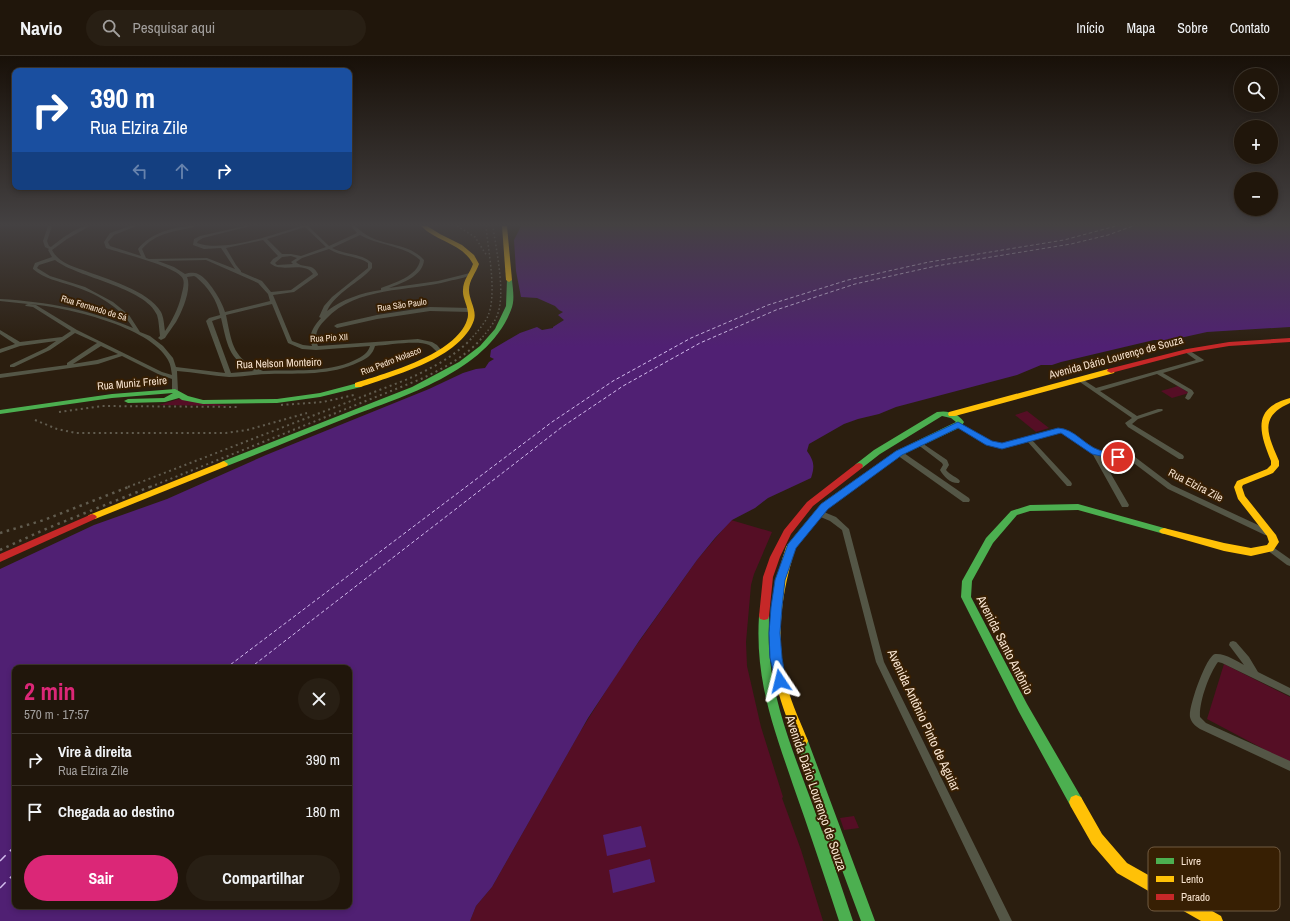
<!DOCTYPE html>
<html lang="pt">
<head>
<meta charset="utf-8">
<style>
  :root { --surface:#20160b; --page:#281f14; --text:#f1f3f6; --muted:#a29f9d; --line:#3d352c; --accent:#db2777 }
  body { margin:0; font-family:"Archivo Narrow",sans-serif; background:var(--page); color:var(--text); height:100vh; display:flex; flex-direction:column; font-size:15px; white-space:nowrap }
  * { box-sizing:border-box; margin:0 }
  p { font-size:13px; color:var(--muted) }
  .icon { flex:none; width:22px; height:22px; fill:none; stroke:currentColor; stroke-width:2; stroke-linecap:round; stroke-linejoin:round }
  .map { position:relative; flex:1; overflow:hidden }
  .details { position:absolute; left:12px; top:609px; width:340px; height:244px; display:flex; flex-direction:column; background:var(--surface); border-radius:8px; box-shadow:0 2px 6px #0003,0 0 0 1px var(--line) }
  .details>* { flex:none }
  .banner { position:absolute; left:12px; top:12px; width:340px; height:122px; border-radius:8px; box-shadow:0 2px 6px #0003,0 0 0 1px var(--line); background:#1a4fa0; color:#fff; overflow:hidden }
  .tools { position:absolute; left:1234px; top:12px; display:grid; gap:8px }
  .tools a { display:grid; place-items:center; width:44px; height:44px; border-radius:50%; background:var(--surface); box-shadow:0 2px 6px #0003,0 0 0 1px var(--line); font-size:20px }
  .pin { position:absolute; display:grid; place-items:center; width:34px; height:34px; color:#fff; margin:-17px; border:2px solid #fff; border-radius:50%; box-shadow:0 1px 4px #0007 }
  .me { position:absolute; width:44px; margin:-22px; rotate:350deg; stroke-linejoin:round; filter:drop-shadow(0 0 3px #0008) }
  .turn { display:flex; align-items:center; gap:14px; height:84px; padding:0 12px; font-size:18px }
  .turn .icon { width:52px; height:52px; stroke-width:2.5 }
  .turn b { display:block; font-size:28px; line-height:34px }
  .lanes { display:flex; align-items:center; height:38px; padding:0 12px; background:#0003; justify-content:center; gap:20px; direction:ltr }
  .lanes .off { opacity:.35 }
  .round { display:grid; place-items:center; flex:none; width:42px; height:42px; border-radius:21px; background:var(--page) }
  .summary { display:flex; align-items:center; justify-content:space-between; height:68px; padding:0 12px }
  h1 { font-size:24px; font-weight:800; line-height:30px; color:var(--accent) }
  .action { display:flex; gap:8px; margin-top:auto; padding:8px 12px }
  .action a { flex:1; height:46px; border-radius:24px; background:var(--accent); color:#fff; font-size:16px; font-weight:800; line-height:46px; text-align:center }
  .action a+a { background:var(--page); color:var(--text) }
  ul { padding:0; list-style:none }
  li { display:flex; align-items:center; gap:12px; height:52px; padding:0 12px; border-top:1px solid var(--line) }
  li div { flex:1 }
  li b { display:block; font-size:15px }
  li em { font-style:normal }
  header { display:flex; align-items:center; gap:24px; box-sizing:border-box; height:56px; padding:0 20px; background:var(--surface); border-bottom:1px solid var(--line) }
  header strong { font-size:19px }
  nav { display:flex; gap:22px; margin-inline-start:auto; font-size:14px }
  .search { width:280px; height:36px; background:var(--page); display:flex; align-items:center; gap:10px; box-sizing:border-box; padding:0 14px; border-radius:22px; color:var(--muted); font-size:15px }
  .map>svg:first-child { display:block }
  .green { fill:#550e25 }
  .water { fill:#502073; fill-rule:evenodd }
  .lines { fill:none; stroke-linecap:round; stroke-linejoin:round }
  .ferry-far1 { stroke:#d4bdef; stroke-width:1; stroke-dasharray:3.5 2.5; stroke-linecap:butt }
  .ferry { stroke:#d4bdef; stroke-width:1.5; stroke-dasharray:8 6; stroke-linecap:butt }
  .street { fill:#545646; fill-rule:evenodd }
  .fast { fill:#4caf50; fill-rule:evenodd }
  .slow { fill:#ffc107; fill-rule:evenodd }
  .jam { fill:#c62828; fill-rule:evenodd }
  .rail-far2 { stroke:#615c4f; stroke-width:1.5; stroke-dasharray:1.5 2.5; stroke-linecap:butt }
  .rail-far1 { stroke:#615c4f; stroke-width:2; stroke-dasharray:2 3.5; stroke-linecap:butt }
  .rail { stroke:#615c4f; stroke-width:2.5; stroke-dasharray:2.5 4.5; stroke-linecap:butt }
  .route { fill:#1a73e8; stroke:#114b97 }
  .labels { text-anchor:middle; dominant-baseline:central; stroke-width:4; stroke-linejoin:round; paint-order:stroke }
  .far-street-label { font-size:9px; fill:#f8e4d0; stroke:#371f03 }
  .street-label { font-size:11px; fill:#f8e4d0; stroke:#371f03 }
  .near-street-label { font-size:13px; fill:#f8e4d0; stroke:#371f03 }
  .key { fill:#371f03; stroke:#715a40; stroke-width:1 }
  .key-label { font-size:11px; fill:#f8e4d0 }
</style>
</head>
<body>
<header>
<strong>Navio</strong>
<div class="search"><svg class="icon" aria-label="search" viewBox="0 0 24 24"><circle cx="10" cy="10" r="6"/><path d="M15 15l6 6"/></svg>Pesquisar aqui</div>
<nav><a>Início</a><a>Mapa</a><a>Sobre</a><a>Contato</a></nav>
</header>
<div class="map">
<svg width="1290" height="865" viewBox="0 0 1290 865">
  <rect width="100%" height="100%" fill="#2b1e0f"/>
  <g class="green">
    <polygon points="1178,330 1189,337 1172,342 1161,335"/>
    <polygon points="179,343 231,350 159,349"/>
    <polygon points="1027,355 1049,372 1036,376 1015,359"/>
    <polygon points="731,464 772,476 754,518 751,529 746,586 747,610 761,671 783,741 782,742 801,794 823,865 470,865 476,850 492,831 580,676 621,611 697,504"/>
    <polygon points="1224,608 1290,641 1290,707 1207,663"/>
    <polygon points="854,760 859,772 844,774 840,762"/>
  </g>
  <g class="water">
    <path d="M521 170H1290V271L1207 276 1171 284H1154L1061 306 1052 309H1041L1017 319 896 351 879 358 858 363 844 368 809 388 807 395C814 405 815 410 811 422L768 442 755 452 732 464 715 482 697 504 639 585 588 662 492 831 476 850 470 865H0V513L94 469 167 443 266 399 429 333 463 317 476 313 485 312 489 306 494 303 490 301 491 294 520 277 537 271 542 274 553 272V271L564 264 558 259 563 256 559 254 555 250 537 242 521 241 516 215 514 184ZM15 612H349V850H15Z"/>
    <polygon points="641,770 646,791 607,800 603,779"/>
    <polygon points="650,803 655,826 613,837 609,814"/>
  </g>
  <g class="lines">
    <g class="ferry-far1">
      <polyline points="226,612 552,366 613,325 691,282 768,249 848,224 929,206 1064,184 1116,170"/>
      <polyline points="250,612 562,371 623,330 700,287 776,254 855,228 936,210 1071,188 1108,179 1133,170"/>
    </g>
    <g class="ferry">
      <polyline points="0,805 15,790"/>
      <polyline points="0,832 15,817"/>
    </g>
    <g class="street">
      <path d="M48 170H52L47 185 49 190 51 191C60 184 77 170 89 170L88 171 67 183 52 194C58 206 71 210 83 214 106 223 148 234 161 256 164 262 164 269 165 275 172 265 178 253 181 241 182 236 185 228 183 223 179 211 120 197 106 192L104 186 110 177 130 170H135L134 171 114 179 108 186 110 190 141 200 138 193C150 177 175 170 195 170L194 171C176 175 155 177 142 193L146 202 149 203 207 202 235 213 221 192 204 193 193 189 194 183 200 180 245 170H250L203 182 198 185 197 187C225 197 274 178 301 170H308L329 190 357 177 351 170H355C360 174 364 178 370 181 388 190 410 188 424 204 423 220 402 227 389 232L438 225 470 217 472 218C466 222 457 223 449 225 408 236 357 230 326 263 318 271 313 279 318 290L418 283 432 286 437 289 442 295 439 297C435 295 433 291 429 289 418 284 388 289 375 290 373 298 367 303 359 306 330 320 300 317 269 318 255 318 242 321 229 321 212 320 194 316 177 315L178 335 175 337 172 335V323L158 318 122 300 98 308 0 322V318L67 309V307L97 287 75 277 50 294 14 311H10V309L46 292 56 285 20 290 0 297V293L15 288 0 278V274L20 286 62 281 71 275 33 251 26 250 25 249 28 248 0 245V243C49 246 87 253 133 272 121 251 95 237 73 230 58 225 45 223 33 213V212L35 207 52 201 48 194 49 193 45 191 43 185ZM305 171 326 191 301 200 291 198H282L267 183ZM360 179C379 190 404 189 420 204 418 220 394 227 381 232V234C361 237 343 243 327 255 336 236 359 227 372 212V207C361 197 345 199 332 192ZM263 184 278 200 273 203 270 207C281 218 304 204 313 218L291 234 271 236 262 225 241 216V215L236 209 226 192ZM329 193C341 201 356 199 368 207V212L332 241 324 250 319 261 321 262C313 271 308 279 312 290L303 289 292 285 273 239 294 236 318 219V218C312 206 303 213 296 206L302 202ZM291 200 297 202 291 206 293 208 277 209 275 207 282 201ZM55 204C78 222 145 231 157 259 159 265 159 273 160 280L158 282 161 284 165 282C168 277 172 272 176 266 182 256 192 233 187 221L194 220 196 221C208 231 217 244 220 259L209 262 206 265 225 317 176 311 173 302 163 290 150 280 140 276 129 259 113 246 85 231 50 220 37 212 39 209ZM206 204 258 227 268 238 270 245 225 256C222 245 208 222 198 218 193 216 189 217 185 218L174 211 158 205ZM29 248C65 251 150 270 168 304 171 309 171 314 172 319L162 316 77 274 36 249ZM272 248 288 287 302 293 316 294 370 290C368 297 362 301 355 304 326 318 294 313 263 315 232 303 232 287 226 259ZM221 262C227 287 228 304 254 315L231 317 212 265ZM101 290 118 298 97 304 73 308Z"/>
      <polygon points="430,251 471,252 474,254 471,256 430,255 377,263 337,272 334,270 337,268 377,259"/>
      <polygon points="1187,293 1204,304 1203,305 1163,317 1192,334 1194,337 1190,343 1188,344 1185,342 1188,336 1157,318 1100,335 1137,360 1158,353 1162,353 1163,354 1162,355 1138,363 1132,368 1183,399 1184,401 1183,403 1179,403 1128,371 1125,367 1132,362 1077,324 1078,323 1082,323 1096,332 1196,304 1185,296 1184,295"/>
      <polygon points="958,367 991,385 1002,388 1058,373 1069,375 1097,394 1135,401 1172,429 1271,475 1272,477 1271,479 1265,479 1168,433 1131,405 1100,399 1129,449 1128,451 1122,451 1092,397 1065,378 1058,377 1032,384 1071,426 1072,428 1071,430 1067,430 1027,385 1002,392 987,388 956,370 955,369 956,368"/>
      <path d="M919 385 947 404 949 409 946 414C951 420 956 420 960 425L959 427C951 428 944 421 940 414L943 409 942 407 917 388 916 387 917 386Z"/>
      <polygon points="897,395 901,395 969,442 970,444 969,446 963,446 897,399 896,397"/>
      <polygon points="819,454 836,461 849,473 884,606 1012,865 1000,865 876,606 842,474 830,465 816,459 815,457"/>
      <polygon points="1270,489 1290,503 1290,510 1287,509 1267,494 1266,492 1267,490"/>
      <path d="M1233 585 1236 586 1249 601 1258 616 1290 632V640L1222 607 1218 606C1209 618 1199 646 1200 661L1206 667 1290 705V715L1200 673C1195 670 1191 666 1190 661 1188 652 1206 600 1215 598 1225 597 1237 605 1244 609L1229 589 1230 586Z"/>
    </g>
    <g class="fast">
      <path d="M507 223 512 224C513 234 515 245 511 254 488 315 404 340 349 361 308 377 268 394 227 410H221L220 408 221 406 412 331 459 306 480 290 495 273 506 250Z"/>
      <polygon points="358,327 362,329 361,331 320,341 277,347 203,348 182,344 179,342 165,346 128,347 124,345 128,343 164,342 173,337 112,342 0,358 0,354 112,338 175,333 188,340 203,344 277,343 320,337"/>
      <path d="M937 356C948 354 958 357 964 366L961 371 902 399 827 452 794 494H788L786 491 788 488 821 448 896 395 956 366 951 362 942 360 880 398 862 412H856L855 410 856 408 874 394Z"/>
      <polygon points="1078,448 1164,472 1167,473 1169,475 1167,477 1164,478 1078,454 1030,455 1017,459 993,487 972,525 971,541 1027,648 1081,741 1083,746 1081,751 1076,753 1071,751 1019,656 961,541 962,525 986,482 1011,455 1030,449"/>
      <path d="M764 556 768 557 769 560C769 574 768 588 770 603 775 659 804 722 822 775L828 774 796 685 798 681 802 679 806 681 808 685 875 865H861L832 787 827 788 853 865H839C824 819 809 774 793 729 773 670 755 624 759 560L760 557Z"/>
    </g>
    <g class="slow">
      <path d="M421 170H427L440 178 462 189 474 199 479 208C476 217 469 224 469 234 469 244 477 254 474 264 461 302 395 319 361 331H355V327C387 317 456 298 467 264 471 254 462 243 463 234 463 224 470 217 473 208 462 187 437 186 421 170Z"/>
      <polygon points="502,170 507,170 512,224 509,226 506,224"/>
      <polygon points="1108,313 1114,313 1115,315 1114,317 955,360 949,360 948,358 949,356"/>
      <path d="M1290 342V347C1258 361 1268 379 1279 405V410L1273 417 1243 429 1242 431 1245 440 1276 479 1279 486 1273 495 1251 500 1224 495 1161 477 1159 475 1161 473 1164 472 1224 487 1251 492 1267 489 1269 486 1267 480 1238 443 1234 431 1237 425 1267 413 1271 409V405C1259 376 1252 352 1290 342Z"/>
      <polygon points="224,405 228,408 227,410 95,463 89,463 87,461 89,459"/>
      <path d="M791 487 794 488 796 491C781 536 775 584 787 630 792 649 801 667 808 685L806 689 802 691 798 689C766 617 761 567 786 491L788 488Z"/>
      <polygon points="1076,739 1081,741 1102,778 1127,807 1221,860 1223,865 1201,865 1117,817 1092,788 1071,751 1069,746 1071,741"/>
    </g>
    <g class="jam">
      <polygon points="1290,282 1290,286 1229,290 1187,297 1111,317 1107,315 1108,313 1187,293 1229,286"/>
      <polygon points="859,407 862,408 863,410 862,412 813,450 791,478 780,501 773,521 769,560 768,563 764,564 760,563 759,560 763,521 770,501 784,474 807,446 856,408"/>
      <polygon points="92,458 95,459 97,461 95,463 0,506 0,498"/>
    </g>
    <g class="rail-far2">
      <polyline points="457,170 475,181 487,200"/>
      <path d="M470 284C476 277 482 271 487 262 498 240 488 195 486 170"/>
      <path d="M480 284C486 277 492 270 496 262 507 240 496 195 493 170"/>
    </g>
    <g class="rail-far1">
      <polyline points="281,349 323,346 354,339"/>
      <polyline points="59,356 102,350 238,351"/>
      <polyline points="35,364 57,373 76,377 226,377 247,374 307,357"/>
      <path d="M128 431 408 323C430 313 454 301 471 283"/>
      <path d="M150 431 421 323C442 313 465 301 481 283"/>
    </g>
    <g class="rail">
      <polyline points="0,477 44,464 131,430"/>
      <polyline points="0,494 48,472 152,430"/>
    </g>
  </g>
  <linearGradient id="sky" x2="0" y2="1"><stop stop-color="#181008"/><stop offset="0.58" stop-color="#444142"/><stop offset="1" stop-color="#444142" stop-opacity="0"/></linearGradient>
  <rect width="1290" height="291" fill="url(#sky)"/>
  <path class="route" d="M958 366 992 385 1002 387 1058 372C1075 373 1084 389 1099 394 1106 397 1114 397 1121 399L1122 401 1118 404 1092 398 1061 377 1002 393 986 389 958 372 902 399 828 453 796 492 785 524 782 551 780 577 782 602 786 625 784 628 780 630 776 628 770 602 769 577 771 551 775 524 788 488 821 448 896 395Z"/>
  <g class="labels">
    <g class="far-street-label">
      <text transform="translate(402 249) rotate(-8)">Rua São Paulo</text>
      <text transform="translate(94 252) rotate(17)">Rua Fernando de Sá</text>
      <text transform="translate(329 282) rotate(-3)">Rua Pio XII</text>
      <text transform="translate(391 305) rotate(-21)">Rua Pedro Nolasco</text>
    </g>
    <g class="street-label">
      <text transform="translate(1116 301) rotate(-15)">Avenida Dário Lourenço de Souza</text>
      <text transform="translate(279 307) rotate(-2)">Rua Nelson Monteiro</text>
      <text transform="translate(132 327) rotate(-5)">Rua Muniz Freire</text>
      <text transform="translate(1196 429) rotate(27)">Rua Elzira Zile</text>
    </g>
    <g class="near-street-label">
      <text transform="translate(1005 589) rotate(63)">Avenida Santo Antônio</text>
      <text transform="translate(924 664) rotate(65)">Avenida Antônio Pinto de Aguiar</text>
      <text transform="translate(816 737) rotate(71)">Avenida Dário Lourenço de Souza</text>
    </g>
  </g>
  <rect x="1148" y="791" width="132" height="64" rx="6" class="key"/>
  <rect x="1156" y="802" width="18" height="6" fill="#4caf50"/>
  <rect x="1156" y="820" width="18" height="6" fill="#ffc107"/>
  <rect x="1156" y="838" width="18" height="6" fill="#c62828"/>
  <g class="key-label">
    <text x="1181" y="809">Livre</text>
    <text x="1181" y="827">Lento</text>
    <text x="1181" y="845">Parado</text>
  </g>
</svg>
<div class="tools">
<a><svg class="icon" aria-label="search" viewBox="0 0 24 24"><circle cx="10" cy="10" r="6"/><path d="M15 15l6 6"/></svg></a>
<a>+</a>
<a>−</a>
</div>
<div class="pin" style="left:1118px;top:401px;background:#d93025"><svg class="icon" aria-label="arrive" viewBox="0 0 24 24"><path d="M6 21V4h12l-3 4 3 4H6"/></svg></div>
<svg class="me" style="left:780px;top:625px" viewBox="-20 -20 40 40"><path d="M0-17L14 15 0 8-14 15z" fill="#1a73e8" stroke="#fff" stroke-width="4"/></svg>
<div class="banner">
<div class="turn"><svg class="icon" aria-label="right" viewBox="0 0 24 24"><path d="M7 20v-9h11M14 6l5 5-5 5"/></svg><div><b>390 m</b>Rua Elzira Zile</div></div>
<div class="lanes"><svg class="icon off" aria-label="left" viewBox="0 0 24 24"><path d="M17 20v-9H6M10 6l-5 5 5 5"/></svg><svg class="icon off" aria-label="ahead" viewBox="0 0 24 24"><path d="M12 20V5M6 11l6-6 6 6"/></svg><svg class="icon" aria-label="right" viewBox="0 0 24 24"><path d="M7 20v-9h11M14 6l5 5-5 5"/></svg></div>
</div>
<section class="details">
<div class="summary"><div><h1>2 min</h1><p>570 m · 17:57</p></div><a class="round"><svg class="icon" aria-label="close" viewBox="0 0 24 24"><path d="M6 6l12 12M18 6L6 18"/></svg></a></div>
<ul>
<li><svg class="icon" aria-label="right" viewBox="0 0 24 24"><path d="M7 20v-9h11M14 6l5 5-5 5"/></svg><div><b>Vire à direita</b><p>Rua Elzira Zile</p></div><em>390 m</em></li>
<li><svg class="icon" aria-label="arrive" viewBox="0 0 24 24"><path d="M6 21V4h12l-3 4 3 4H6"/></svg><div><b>Chegada ao destino</b></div><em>180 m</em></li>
</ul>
<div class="action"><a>Sair</a><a>Compartilhar</a></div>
</section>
</div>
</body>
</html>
